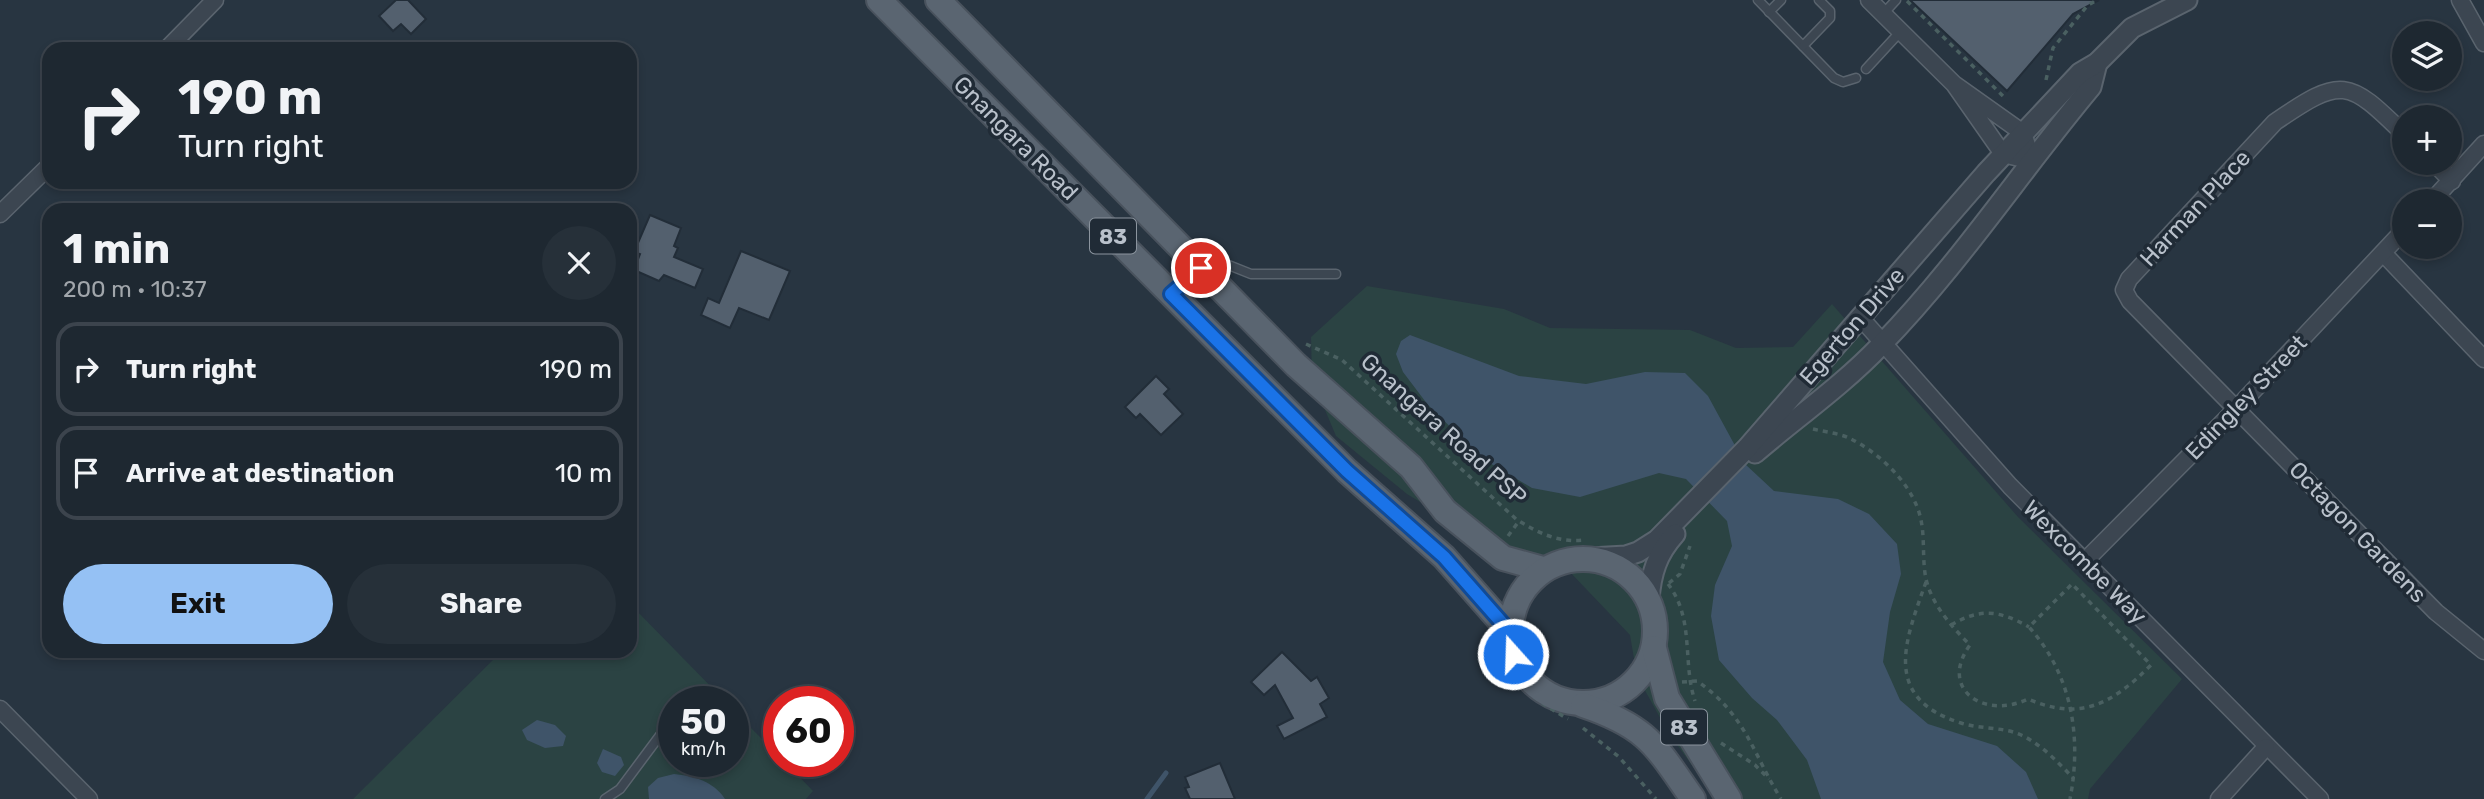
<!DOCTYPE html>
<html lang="en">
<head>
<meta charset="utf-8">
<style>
  :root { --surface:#1e2831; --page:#263039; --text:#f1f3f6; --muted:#a1a6ab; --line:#3c444d; --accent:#95c1f4 }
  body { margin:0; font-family:Rubik,sans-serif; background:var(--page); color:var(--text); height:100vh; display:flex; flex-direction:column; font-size:26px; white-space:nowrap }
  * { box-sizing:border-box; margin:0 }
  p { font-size:23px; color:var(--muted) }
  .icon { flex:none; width:38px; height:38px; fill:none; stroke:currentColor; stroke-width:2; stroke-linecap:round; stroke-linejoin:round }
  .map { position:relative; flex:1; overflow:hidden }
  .details { position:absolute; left:42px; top:203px; width:595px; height:455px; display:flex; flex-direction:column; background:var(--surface); border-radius:21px; box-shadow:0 4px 10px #0003,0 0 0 2px var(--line) }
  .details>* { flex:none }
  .hud { position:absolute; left:42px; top:42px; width:595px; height:147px; border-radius:21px; box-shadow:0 4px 10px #0003,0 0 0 2px var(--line); background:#1e2831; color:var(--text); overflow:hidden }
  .fabs { position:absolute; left:2392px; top:21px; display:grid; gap:14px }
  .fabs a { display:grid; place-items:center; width:70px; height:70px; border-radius:50%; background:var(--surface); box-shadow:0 4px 10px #0003,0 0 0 2px var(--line); font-size:35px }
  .speed { position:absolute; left:658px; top:686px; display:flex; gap:14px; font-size:35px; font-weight:700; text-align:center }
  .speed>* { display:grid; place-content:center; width:91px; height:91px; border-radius:50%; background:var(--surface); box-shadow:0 4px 10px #0003,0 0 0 2px var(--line); line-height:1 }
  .speed small { font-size:18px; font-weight:400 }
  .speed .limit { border:10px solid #d22; background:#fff; color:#111 }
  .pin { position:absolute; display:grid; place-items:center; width:60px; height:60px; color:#fff; margin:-30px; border:4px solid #fff; border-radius:50%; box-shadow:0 2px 7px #0007 }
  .me { position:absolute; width:77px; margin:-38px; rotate:340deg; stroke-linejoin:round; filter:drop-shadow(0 0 5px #0008) }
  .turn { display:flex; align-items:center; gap:24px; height:147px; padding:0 21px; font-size:32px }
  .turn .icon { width:91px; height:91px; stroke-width:2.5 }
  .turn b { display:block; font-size:49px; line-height:60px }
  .round { display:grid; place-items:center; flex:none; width:74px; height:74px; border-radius:37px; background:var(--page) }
  .overview { display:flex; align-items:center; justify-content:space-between; height:119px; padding:0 21px }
  h1 { font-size:42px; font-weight:700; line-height:52px }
  .primary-button { display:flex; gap:14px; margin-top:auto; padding:14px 21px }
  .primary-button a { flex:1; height:80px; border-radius:42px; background:var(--accent); color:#111; font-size:28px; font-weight:700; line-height:80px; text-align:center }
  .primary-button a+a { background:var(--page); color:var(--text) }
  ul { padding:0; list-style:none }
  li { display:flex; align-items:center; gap:21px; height:94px; margin:0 14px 10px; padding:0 7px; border:4px solid var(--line); border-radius:21px }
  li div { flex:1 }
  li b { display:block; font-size:26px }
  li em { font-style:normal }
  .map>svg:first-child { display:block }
  .green { fill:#2b4343 }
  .water { fill:#3f5469 }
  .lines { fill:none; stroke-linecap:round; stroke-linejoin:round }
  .stream { stroke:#3f5469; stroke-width:5 }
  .building { fill:#53606e; stroke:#222d38; stroke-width:2 }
  .service-casing { stroke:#5a646e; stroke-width:11 }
  .minor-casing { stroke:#5a646e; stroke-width:19 }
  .tertiary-casing { stroke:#5a646e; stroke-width:23 }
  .primary-casing { stroke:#49525d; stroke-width:28 }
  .path { stroke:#4a6061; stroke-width:3.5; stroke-dasharray:5 5; stroke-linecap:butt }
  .service { stroke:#3c4651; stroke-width:8 }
  .minor { stroke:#3c4651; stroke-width:16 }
  .tertiary { stroke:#3c4651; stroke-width:19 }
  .primary { stroke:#5a6571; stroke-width:24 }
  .route-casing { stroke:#114b97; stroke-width:18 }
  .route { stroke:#1a73e8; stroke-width:12 }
  .labels { text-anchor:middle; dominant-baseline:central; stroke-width:7; stroke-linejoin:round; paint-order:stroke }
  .shield { fill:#202b36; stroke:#8b949e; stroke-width:2 }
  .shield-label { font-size:21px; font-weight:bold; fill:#b9c1cb }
  .street-label { font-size:23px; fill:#b9c1cb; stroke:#202b36 }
</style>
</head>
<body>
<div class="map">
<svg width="2484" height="799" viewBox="0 0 2484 799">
  <rect width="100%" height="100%" fill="#283541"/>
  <g class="green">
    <polygon points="1367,286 1504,309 1550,328 1690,330 1736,348 1793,347 1832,304 2018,517 2182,679 2090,789 2088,799 1716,799 1668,732 1637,676 1630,635 1568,570 1543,569 1466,530 1407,494 1336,436 1312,379 1311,337"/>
    <polygon points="630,604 726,702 674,702 674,761 733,761 733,710 779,756 779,761 784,761 813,791 806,799 353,799 502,651 630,651"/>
  </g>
  <g class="water">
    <polygon points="1410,335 1519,376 1586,384 1645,372 1685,373 1708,396 1745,464 1774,491 1838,499 1869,514 1897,544 1901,574 1890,612 1883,662 1900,700 1928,724 1997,746 2026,772 2038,799 1821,799 1807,760 1777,720 1752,698 1719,660 1711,616 1715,585 1732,546 1727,521 1686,479 1659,473 1580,497 1532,488 1483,459 1428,405 1403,372 1396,354 1401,341"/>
    <polygon points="537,720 555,725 566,736 563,746 545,748 527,740 522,730"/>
    <polygon points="603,749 621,757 624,765 615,776 602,772 597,763"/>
    <path d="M674 774C694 776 713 781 725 799H649L648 787 658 778Z"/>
  </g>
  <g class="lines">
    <polyline class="stream" points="1147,799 1166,773"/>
  </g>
  <g class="building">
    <polygon points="396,0 408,0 426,19 411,34 401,24 393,31 379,16"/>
    <polygon points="1910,0 2099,0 2073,14 2007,91"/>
    <polygon points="650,215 681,228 674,246 678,248 674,257 703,269 695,288 664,275 659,281 634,270 640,254 634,252"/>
    <polygon points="741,251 790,271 769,320 739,308 730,328 701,315 708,298 719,303"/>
    <polygon points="1156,376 1169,389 1164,394 1183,414 1161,435 1140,414 1136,418 1125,407"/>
    <polygon points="1282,652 1311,681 1317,677 1329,698 1320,704 1327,717 1284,739 1277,726 1293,718 1275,685 1264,695 1251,682"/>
    <polygon points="1220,763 1235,799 1190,799 1185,788 1189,787 1185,777"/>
  </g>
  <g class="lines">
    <g class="service-casing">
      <g id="service">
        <polyline points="1758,0 1834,78 1843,82 1856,78"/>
        <polyline points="1769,12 1781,0"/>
        <polyline points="1883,14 1896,0"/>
        <polyline points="1803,46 1830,18 1830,11 1819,0"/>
        <polyline points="1866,69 1901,31"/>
        <polyline points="1173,292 1201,268 1221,262 1251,274 1336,274"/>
        <polyline points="605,799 620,789 664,730"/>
      </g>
    </g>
    <g class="minor-casing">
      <g id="minor">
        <polyline points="1869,0 1954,84 2023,133 2032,161 2003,154 1954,84"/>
        <polyline points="2460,0 2484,43"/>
        <polyline points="167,49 215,0"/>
        <path d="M2404 134C2348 79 2342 76 2275 122L2129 279 2124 290 2130 301 2436 612 2484 651"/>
        <polyline points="2434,163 2452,181"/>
        <polyline points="2432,201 2484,144"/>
        <polyline points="0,214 49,166"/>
        <polyline points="2383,253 2484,359"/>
        <polyline points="1860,317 2010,486 2320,799"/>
        <polyline points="2085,561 2237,408 2404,230"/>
        <polyline points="0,709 89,799"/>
        <polyline points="2219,799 2266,747"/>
      </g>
    </g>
    <g class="tertiary-casing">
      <g id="tertiary">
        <path d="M1755 453C1797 417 1843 385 1881 345 1958 266 2020 172 2091 87L2097 63"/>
        <polyline points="1590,558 1626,556 1638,552 1657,540 1747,448 1986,173 2080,73 2097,63 2132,28 2187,0"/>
        <path d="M1649 600C1651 573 1657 554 1675 534"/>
      </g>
    </g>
    <g class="primary-casing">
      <g id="primary">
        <polyline points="879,0 1347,471 1444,557 1510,632"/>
        <polyline points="938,0 1296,365 1411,467 1445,511 1503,558 1543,569"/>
        <circle cx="1583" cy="631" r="72"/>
        <polyline points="1654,648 1667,698 1729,799"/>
        <path d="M1583 705C1648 727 1655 745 1693 799"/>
      </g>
    </g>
    <g class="path">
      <polyline points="1907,1 2004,97"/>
      <polyline points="2046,80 2053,48 2087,6 2097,0"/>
      <path d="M1306 344 1342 360 1516 519C1538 533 1558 543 1585 540"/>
      <path d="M1813 429C1825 432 1838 433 1849 438 1880 453 1914 485 1921 520 1925 539 1922 560 1926 579 1932 605 1952 627 1970 645 1938 689 1984 720 2028 699 2081 722 2113 703 2151 665L2072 584 2029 627C2072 675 2082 737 2070 799"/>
      <polyline points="1508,536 1519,521"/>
      <path d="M1926 582C1905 641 1881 698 1961 723 1980 729 2001 727 2019 734 2040 743 2059 763 2074 779"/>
      <polyline points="1669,583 1680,574 1690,546"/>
      <path d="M1668 584C1695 619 1682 662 1695 701"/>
      <path d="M1951 625C1980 608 1999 610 2029 627"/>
      <path d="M1499 649C1517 687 1532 698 1568 719"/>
      <path d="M1682 682 1697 681C1746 715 1752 752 1781 799"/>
      <polyline points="1583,728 1619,757 1656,799"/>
      <polyline points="1721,743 1755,765 1769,779"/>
    </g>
    <use href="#service" class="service"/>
    <use href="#minor" class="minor"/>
    <use href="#tertiary" class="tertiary"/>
    <use href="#primary" class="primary"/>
  </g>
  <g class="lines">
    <g class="route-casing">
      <polyline id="route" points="1201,268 1171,294 1347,471 1444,557 1510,632 1513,654"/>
    </g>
    <use href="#route" class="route"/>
  </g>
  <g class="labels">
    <g class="shield">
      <rect x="1090" y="218.5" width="46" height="35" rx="5"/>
      <rect x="1661" y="709.5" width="46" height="35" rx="5"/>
    </g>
    <g class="shield-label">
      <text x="1113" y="236">83</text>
      <text x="1684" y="727">83</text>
    </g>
    <g class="street-label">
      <text transform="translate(1016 138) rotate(45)">Gnangara Road</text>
      <text transform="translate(2195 208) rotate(-47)">Harman Place</text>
      <text transform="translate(1852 326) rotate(-49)">Egerton Drive</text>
      <text transform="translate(2246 397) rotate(-46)">Edingley Street</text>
      <text transform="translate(1444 429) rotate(42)">Gnangara Road PSP</text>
      <text transform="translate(2358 532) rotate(46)">Octagon Gardens</text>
      <text transform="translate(2085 562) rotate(45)">Wexcombe Way</text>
    </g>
  </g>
</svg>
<div class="fabs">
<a><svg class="icon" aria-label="layers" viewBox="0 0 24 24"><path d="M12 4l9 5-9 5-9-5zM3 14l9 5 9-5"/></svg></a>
<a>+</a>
<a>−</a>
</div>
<div class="speed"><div>50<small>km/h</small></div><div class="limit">60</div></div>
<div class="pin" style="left:1201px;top:268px;background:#d93025"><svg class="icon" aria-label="arrive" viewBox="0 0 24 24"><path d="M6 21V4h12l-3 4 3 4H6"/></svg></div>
<svg class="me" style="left:1513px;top:654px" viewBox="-20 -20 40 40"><circle r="17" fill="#1a73e8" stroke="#fff" stroke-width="3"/><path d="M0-11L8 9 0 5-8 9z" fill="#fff"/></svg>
<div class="hud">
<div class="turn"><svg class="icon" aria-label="right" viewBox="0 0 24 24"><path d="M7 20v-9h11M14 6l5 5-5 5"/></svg><div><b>190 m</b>Turn right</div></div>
</div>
<section class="details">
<div class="overview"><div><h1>1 min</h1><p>200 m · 10:37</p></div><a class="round"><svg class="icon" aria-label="close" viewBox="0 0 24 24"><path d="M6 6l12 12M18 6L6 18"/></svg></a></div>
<ul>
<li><svg class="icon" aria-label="right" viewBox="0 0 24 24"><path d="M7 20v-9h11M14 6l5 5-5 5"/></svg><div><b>Turn right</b></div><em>190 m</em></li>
<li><svg class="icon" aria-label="arrive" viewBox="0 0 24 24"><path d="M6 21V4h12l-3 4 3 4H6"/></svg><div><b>Arrive at destination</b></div><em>10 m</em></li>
</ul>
<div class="primary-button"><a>Exit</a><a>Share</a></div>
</section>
</div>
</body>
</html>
